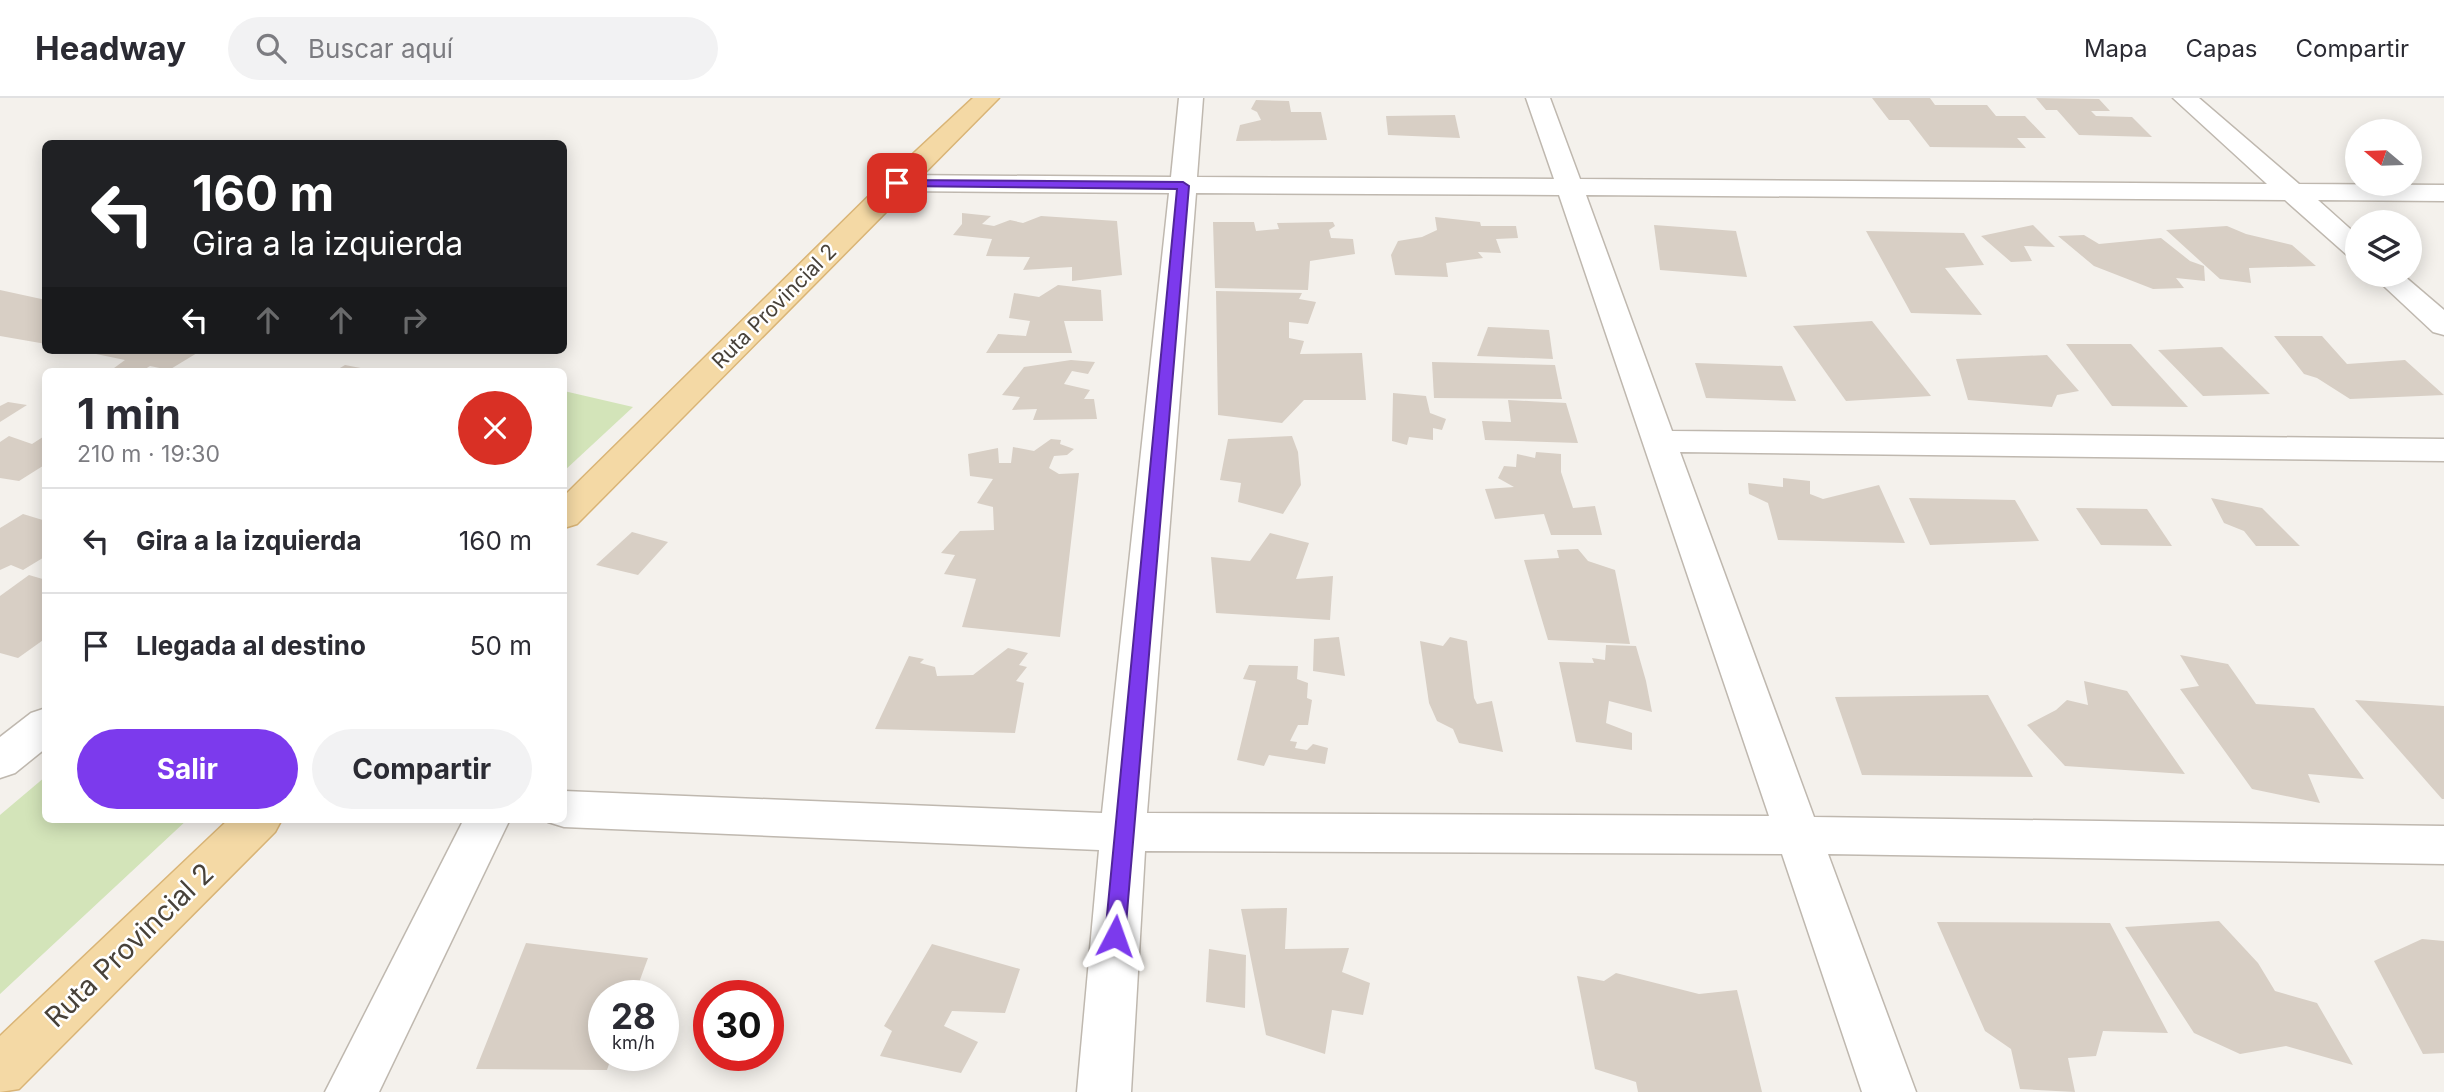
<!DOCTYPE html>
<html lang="es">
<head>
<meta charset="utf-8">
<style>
  :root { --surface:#fff; --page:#f2f2f3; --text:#2b2b33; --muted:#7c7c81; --line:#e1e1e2; --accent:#7c3aed }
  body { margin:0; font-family:Inter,sans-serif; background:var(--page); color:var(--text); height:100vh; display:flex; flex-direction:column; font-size:26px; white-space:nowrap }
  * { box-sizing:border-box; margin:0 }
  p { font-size:23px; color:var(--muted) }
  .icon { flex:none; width:38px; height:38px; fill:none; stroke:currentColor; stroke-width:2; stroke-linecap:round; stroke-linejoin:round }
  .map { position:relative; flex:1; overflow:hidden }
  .details { position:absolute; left:42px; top:270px; width:525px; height:455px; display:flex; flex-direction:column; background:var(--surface); border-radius:10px; box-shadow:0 4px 18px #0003 }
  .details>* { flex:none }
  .top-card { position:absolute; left:42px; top:42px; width:525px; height:214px; border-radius:10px; box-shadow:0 4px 18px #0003; background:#202124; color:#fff; overflow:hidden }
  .needle { width:46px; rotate:289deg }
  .controls { position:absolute; left:2345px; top:21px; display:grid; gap:14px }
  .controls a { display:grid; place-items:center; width:77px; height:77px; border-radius:50%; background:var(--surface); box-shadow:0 4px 18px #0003; font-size:35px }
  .speed { position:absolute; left:588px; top:882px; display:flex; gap:14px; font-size:35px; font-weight:700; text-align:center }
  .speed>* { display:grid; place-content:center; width:91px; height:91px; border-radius:50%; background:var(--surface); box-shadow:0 4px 18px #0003; line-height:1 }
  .speed small { font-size:18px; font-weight:400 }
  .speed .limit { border:10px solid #d22; background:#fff; color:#111 }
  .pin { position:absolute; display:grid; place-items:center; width:60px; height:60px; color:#fff; margin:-30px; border-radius:14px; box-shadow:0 4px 10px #0006 }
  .me { position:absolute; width:77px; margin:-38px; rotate:4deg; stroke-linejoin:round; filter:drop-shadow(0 0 5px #0008) }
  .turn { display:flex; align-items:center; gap:24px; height:147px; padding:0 35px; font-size:32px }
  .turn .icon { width:91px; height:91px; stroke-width:2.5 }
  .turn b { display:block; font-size:49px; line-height:60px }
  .lanes { display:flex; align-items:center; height:66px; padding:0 35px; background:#0003; justify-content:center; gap:35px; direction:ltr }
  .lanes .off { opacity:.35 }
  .round { display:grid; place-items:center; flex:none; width:74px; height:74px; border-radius:37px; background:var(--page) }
  .headline { display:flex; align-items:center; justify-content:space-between; height:119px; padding:0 35px }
  h1 { font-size:42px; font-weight:700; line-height:52px }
  .cta { display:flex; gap:14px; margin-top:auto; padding:14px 35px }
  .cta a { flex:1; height:80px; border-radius:42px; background:var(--accent); color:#fff; font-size:28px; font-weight:700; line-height:80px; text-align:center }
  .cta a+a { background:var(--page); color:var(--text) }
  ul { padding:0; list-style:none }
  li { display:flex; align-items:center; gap:21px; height:105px; padding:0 35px; border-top:2px solid var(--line) }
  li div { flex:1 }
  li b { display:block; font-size:26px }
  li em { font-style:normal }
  header { display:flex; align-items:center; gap:42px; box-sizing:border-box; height:98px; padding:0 35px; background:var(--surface); border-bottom:2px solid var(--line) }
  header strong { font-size:33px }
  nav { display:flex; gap:38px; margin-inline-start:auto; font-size:24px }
  .search { width:490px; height:63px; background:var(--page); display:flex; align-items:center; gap:18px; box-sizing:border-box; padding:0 24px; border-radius:38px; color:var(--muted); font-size:26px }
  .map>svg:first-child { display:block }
  .green { fill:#d3e4b9 }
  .building { fill:#d8cfc5 }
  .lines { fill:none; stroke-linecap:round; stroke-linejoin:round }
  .minor-casing { stroke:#bfb8af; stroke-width:3 }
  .major-casing { stroke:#d9b476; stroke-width:3 }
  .minor { fill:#fff; fill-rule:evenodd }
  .major { fill:#f4d9a5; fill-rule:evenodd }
  .route { fill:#7c3aed; stroke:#51269a; stroke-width:2 }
  .labels { text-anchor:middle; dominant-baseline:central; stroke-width:5; stroke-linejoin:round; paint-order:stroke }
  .far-street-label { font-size:21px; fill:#48423a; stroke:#fff }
  .near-street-label { font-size:28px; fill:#48423a; stroke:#fff }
</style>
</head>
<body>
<header>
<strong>Headway</strong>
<div class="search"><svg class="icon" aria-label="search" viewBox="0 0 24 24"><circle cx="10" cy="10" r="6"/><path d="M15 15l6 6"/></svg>Buscar aquí</div>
<nav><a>Mapa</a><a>Capas</a><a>Compartir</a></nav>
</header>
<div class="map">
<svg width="2444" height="994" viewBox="0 0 2444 994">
  <rect width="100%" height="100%" fill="#f4f1ec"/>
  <g class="green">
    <polygon points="564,293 633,309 564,373"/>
    <polygon points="45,679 46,721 188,721 0,896 0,717"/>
  </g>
  <g class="building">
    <polygon points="1872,0 1930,0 1935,7 1987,7 1996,18 2025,18 2046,40 2017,40 2026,50 1930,49 1909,22 1889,22"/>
    <polygon points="2036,0 2099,1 2110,13 2091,13 2096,18 2132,19 2152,39 2079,37 2057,12 2046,12"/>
    <polygon points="1256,2 1289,3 1291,14 1321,14 1327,42 1236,43 1240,27 1261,22 1257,14 1251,11"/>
    <polygon points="1455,17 1460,40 1388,37 1386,18"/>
    <polygon points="962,115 991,118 982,126 994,128 1010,122 1023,125 1041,118 1117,123 1122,177 1072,183 1072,169 1023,172 1030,159 986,158 992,141 953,137 962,126"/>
    <polygon points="1435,119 1480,124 1481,128 1516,128 1518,140 1496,141 1501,155 1478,154 1483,160 1446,165 1448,179 1395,177 1391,157 1398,143 1422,139 1437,132"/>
    <polygon points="1213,124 1254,124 1256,133 1279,131 1277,125 1333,124 1335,128 1329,132 1331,140 1353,141 1355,156 1310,163 1308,192 1215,190"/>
    <polygon points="1654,127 1736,133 1747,179 1660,172"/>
    <polygon points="2033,127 2055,149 2024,148 2032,163 2011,164 1981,138"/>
    <polygon points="2227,128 2246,136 2292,147 2316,168 2249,170 2251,185 2220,181 2166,132"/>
    <polygon points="1866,133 1964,135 1984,167 1945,170 1982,217 1911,215"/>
    <polygon points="2084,137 2099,146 2161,140 2190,163 2204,168 2205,183 2176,180 2184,190 2153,191 2094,168 2058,138"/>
    <polygon points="1058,187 1101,192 1103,223 1064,223 1072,255 986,255 998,236 1026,238 1030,223 1009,220 1014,195 1039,199"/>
    <polygon points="0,192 46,202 46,246 0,238"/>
    <polygon points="1216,193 1302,195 1299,201 1316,204 1308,226 1289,224 1289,240 1304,243 1300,256 1362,255 1366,302 1304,302 1282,325 1218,317"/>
    <polygon points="1872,223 1931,298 1846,303 1793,228"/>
    <polygon points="1488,229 1549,232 1553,261 1477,258"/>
    <polygon points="2274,238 2322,238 2347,266 2405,262 2444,297 2350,301 2317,280 2304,276"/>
    <polygon points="2066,246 2131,246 2188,309 2112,308"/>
    <polygon points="2222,249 2270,296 2203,298 2158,252"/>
    <polygon points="103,252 202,252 169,272 150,268 142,273 110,273 125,262 96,256"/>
    <polygon points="2047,257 2079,293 2057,297 2052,309 1968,302 1956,261"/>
    <polygon points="1071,262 1095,264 1088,276 1072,273 1064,286 1090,292 1084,301 1094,301 1097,321 1033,322 1037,311 1012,312 1020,299 1002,297 1024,269"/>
    <polygon points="1432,264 1555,267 1562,301 1434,300"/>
    <polygon points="1695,265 1782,268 1796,303 1706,300"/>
    <polygon points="345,267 371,272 371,273 335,273"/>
    <polygon points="1393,295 1426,298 1430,315 1446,321 1442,332 1433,330 1433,342 1409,339 1407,347 1392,343"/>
    <polygon points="1508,302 1566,305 1578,345 1485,342 1482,323 1511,324"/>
    <polygon points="8,304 27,307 0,324 0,308"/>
    <polygon points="46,337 46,366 19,383 0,380 0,344 9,338 32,346"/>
    <polygon points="1292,338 1298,354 1301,387 1283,416 1238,404 1241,385 1220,382 1228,341"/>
    <polygon points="1051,341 1061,342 1060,346 1074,351 1067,357 1054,358 1049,370 1059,376 1079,375 1060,539 962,529 976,481 944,476 955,457 941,455 960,433 994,432 993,409 977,405 993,381 970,378 968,356 998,350 999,365 1011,365 1013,349 1034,353"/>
    <polygon points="1536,354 1561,356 1561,374 1573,410 1595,408 1602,437 1551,437 1544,416 1495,421 1485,391 1514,389 1498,380 1504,368 1516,369 1517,356 1535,360"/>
    <polygon points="1783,380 1810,383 1810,396 1823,401 1879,387 1905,445 1778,442 1768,405 1749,396 1748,385 1783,389"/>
    <polygon points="1909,400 2015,402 2039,443 1930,447"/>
    <polygon points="2211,400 2262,410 2300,448 2256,448 2244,433 2224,425"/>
    <polygon points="2076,410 2147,411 2172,448 2101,447"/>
    <polygon points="23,416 46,423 46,458 23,472 11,467 0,472 0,430"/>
    <polygon points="632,434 668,444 638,477 596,467"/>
    <polygon points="1270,435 1309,445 1296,481 1333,478 1330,522 1216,515 1211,459 1250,463"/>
    <polygon points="1578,451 1588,463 1615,472 1630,546 1548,542 1524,462 1559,460 1557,452"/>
    <polygon points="29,477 46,482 46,540 18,560 0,555 0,498"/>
    <polygon points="1339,539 1345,578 1313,573 1314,541"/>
    <polygon points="1450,539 1467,543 1474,600 1477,606 1492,603 1503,654 1459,645 1453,631 1437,623 1429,605 1420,543 1443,548"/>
    <polygon points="1606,547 1636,548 1646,583 1652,614 1609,603 1606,625 1632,635 1632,652 1576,644 1559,564 1594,565 1592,560 1605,562"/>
    <polygon points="1008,550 1028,555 1019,567 1027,569 1016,583 1024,585 1015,635 875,631 909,558 924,561 920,565 935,569 937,578 973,577"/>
    <polygon points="2180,557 2228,566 2256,606 2314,610 2364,681 2308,676 2320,705 2252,691 2180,591 2199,588"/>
    <polygon points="1249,567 1298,568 1297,581 1308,585 1307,600 1312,602 1308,627 1298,627 1290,643 1297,644 1295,650 1307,652 1313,646 1328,650 1325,666 1269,657 1264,668 1237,662 1256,583 1243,581"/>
    <polygon points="2084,583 2127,593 2185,676 2065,668 2027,627 2056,612 2067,602 2088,607"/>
    <polygon points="1988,597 2033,679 1862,677 1835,599"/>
    <polygon points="2355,602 2444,608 2444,701 2442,701"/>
    <polygon points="1287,810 1285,851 1349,850 1342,874 1370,885 1363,917 1332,912 1325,956 1266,937 1241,811"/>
    <polygon points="2219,823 2258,865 2275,893 2317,905 2353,967 2286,948 2240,956 2194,935 2125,829"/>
    <polygon points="1937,824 2110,825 2168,935 2103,933 2096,958 2068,960 2075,994 2020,991 2011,951 1985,933"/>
    <polygon points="2422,841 2444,843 2444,955 2423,956 2374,863"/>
    <polygon points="526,845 648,860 634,898 604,898 604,957 612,957 607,972 476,971"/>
    <polygon points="932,846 1020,871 1005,915 952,913 944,928 978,944 961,975 880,958 892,933 884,928"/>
    <polygon points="1209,851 1246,857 1245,910 1206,904"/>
    <polygon points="1616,875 1699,896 1737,892 1762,994 1638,994 1636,984 1595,971 1577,878 1604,883"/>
  </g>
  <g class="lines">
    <g class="minor-casing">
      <g id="minor">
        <path d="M1179 0H1203L1197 79 1554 81 1526 0H1550L1580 81 2267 86 2173 0H2199L2299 86 2444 87V103L2318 102 2357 137V160L2347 157 2285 102 1586 97 1672 333 2444 341V363L1680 354 1814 719 2444 728V766L1828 756 1916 994H1862L1782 756 1145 753 1131 994H1077L1099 752 564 729 548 724 547 721H564V693L1102 715 1169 95 897 93 888 91 884 85 888 79 897 77 1171 79ZM1196 95 1559 97 1769 718 1147 715Z"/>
        <polygon points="2372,177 2403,177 2444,212 2444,237 2433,234"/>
        <polygon points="46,610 46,650 15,675 0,680 0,639 31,615"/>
        <polygon points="464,721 510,721 379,994 325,994"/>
      </g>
    </g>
    <g class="major-casing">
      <g id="major">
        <polygon points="973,0 999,0 577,426 564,430 564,398 888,79"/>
        <polygon points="229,721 282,721 275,734 19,991 0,994 0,938"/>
      </g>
    </g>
    <use href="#minor" class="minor"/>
    <use href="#major" class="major"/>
  </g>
  <polygon class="route" points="893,82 1183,84 1189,88 1125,838 1122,844 1115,846 1108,844 1105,838 1177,91 897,88 893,87"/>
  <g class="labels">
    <g class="far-street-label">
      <text transform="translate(774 208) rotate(-45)">Ruta Provincial 2</text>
    </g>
    <g class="near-street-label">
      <text transform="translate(129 847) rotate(-44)">Ruta Provincial 2</text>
    </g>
  </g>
</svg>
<div class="controls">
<a><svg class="needle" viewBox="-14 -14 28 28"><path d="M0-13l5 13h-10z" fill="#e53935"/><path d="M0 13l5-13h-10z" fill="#7c7c81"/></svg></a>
<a><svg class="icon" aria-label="layers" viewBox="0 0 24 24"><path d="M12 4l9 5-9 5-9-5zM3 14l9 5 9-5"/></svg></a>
</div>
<div class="speed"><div>28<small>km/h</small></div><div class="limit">30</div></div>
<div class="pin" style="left:897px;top:85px;background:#d93025"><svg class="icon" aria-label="arrive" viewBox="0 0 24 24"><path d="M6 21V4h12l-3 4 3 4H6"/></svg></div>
<svg class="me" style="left:1115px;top:838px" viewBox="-20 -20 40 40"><path d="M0-17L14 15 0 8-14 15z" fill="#7c3aed" stroke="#fff" stroke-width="4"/></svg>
<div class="top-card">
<div class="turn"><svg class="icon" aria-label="left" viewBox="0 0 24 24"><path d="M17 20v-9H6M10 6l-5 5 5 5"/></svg><div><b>160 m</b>Gira a la izquierda</div></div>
<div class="lanes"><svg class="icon" aria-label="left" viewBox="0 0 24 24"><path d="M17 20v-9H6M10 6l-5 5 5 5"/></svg><svg class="icon off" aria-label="ahead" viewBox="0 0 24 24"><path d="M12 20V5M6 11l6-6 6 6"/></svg><svg class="icon off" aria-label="ahead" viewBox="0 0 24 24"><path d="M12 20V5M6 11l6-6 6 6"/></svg><svg class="icon off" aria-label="right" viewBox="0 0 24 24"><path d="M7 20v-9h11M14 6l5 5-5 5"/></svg></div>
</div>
<section class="details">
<div class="headline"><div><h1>1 min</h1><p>210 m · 19:30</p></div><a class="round" style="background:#d93025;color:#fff"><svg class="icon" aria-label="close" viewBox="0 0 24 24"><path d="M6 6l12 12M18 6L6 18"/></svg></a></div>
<ul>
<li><svg class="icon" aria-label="left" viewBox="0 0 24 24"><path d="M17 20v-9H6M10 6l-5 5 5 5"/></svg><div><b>Gira a la izquierda</b></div><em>160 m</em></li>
<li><svg class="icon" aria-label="arrive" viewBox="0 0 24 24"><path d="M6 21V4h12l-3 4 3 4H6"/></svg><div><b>Llegada al destino</b></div><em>50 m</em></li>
</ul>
<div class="cta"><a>Salir</a><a>Compartir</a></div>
</section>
</div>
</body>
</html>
